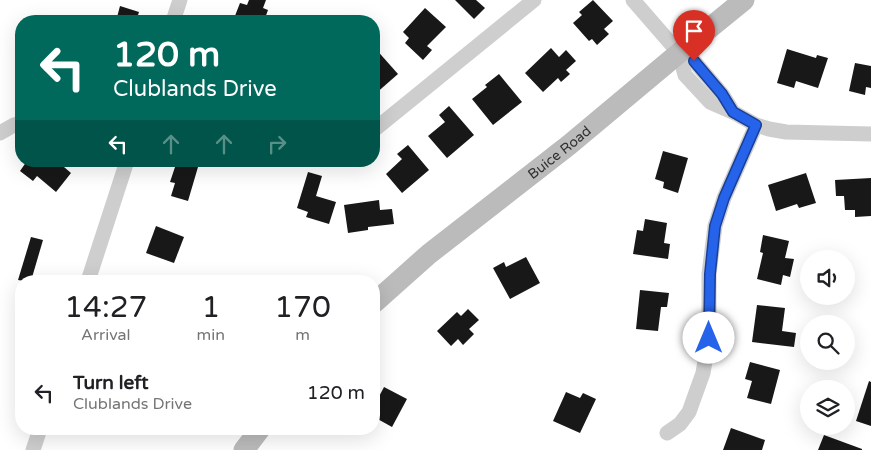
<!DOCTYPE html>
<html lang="en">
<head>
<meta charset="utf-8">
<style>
  :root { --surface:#fff; --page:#f6f6f6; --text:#202124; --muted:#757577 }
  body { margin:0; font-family:"Varela Round",sans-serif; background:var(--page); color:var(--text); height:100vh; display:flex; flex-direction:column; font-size:19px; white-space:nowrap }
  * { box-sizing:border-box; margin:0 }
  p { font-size:16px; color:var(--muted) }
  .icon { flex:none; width:28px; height:28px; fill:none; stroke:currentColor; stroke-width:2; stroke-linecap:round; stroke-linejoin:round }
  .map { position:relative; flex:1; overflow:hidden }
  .details { position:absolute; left:15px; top:275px; width:365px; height:160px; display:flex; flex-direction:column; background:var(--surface); border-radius:20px; box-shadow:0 5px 20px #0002 }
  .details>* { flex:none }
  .guide { position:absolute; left:15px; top:15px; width:365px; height:152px; border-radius:20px; box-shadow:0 5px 20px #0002; background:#00695c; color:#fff; overflow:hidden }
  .fabs { position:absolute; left:800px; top:250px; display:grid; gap:10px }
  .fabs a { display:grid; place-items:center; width:55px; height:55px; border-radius:50%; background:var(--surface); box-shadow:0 5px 20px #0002; font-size:25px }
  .pin { position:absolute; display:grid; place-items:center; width:42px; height:42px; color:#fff; margin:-51px -21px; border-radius:50% 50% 50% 0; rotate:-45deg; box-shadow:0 0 5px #0007 }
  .pin .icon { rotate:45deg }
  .me { position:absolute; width:55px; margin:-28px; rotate:0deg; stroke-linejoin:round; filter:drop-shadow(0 0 4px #0008) }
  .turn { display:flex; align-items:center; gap:18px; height:105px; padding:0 15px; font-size:22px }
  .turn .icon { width:65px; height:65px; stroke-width:2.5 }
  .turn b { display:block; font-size:35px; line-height:42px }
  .lanes { display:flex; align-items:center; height:48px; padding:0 15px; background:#0003; justify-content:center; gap:25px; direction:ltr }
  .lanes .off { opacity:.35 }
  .eta { display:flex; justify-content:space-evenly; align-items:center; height:85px; text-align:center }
  .eta b { font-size:30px; font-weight:600; line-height:35px }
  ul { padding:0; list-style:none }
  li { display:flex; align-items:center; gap:15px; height:65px; padding:0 15px }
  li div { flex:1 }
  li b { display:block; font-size:19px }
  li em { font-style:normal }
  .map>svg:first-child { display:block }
  .building { fill:#181818 }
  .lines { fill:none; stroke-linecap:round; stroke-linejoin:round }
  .street { stroke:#cecece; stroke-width:15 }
  .secondary { stroke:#bbb; stroke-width:21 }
  .route-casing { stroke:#184099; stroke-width:12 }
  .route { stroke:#2563eb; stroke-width:9 }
  .labels { text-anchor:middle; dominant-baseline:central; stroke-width:5; stroke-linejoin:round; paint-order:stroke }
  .street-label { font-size:14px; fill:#313131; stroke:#fff }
</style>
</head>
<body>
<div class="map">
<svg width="871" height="450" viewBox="0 0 871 450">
  <rect width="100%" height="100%" fill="#fff"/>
  <g class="building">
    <polygon points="249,0 266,0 263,8 268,10 264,21 233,21 240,3 247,5"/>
    <polygon points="455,0 476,0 485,8 474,19"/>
    <polygon points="593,0 613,21 604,29 609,34 597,45 592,39 589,41 573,23 582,15 579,12"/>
    <polygon points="120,6 139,12 136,21 116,21"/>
    <polygon points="425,8 446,27 427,46 432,50 423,60 405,43 409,38 403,32"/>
    <polygon points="374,47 398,74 374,95"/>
    <polygon points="551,48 559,57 566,50 576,61 566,70 570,74 561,82 558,78 543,92 525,73"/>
    <polygon points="787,49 816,58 817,55 828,58 818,88 796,81 794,88 777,83"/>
    <polygon points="855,63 871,66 871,88 866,87 865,95 849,91"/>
    <polygon points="499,74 522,102 493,125 472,99 487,87 485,85"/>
    <polygon points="449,106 474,135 447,158 428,136 445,122 439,115"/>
    <polygon points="408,145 429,170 402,193 386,174 402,159 397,154"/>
    <polygon points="663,151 688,158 678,193 663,188 664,182 655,179"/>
    <polygon points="27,161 57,161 71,173 56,192 37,176 33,181 20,171"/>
    <polygon points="177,161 198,167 188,201 171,196 175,183 170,182"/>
    <polygon points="308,172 322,176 316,196 336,202 329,224 306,217 308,212 297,208"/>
    <polygon points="806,173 816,203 799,208 797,204 776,211 768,185"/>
    <polygon points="871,178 871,216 855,217 855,210 845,210 844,196 836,196 835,180"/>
    <polygon points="379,200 380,210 392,209 394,224 368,227 368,230 348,233 344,205"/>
    <polygon points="645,219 667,223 664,243 670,244 668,259 633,254 637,230 643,231"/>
    <polygon points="156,226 184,237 174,263 146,253"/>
    <polygon points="763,235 789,241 785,258 794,259 790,277 783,275 781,285 757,279 763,253 760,252"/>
    <polygon points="31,237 43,240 31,281 24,281 18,280"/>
    <polygon points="526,257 540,283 510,299 493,268 504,262 506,267"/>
    <polygon points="640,290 669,293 667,307 661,307 658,331 636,329"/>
    <polygon points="757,305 785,308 782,331 796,333 794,347 752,342"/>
    <polygon points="468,309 479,320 469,329 474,334 463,345 458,339 451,346 437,331 457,312 461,316"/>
    <polygon points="750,362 780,370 771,404 747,398 752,381 745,379"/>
    <polygon points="869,381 871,382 871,426 856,421"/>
    <polygon points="384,387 407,399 392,427 374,417 374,406"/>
    <polygon points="566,392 580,398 583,393 596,399 580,433 553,421"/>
    <polygon points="731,428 765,440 762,450 723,450"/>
    <polygon points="824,435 862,449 862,450 818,450"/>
  </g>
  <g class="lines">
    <g class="street">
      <polyline points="633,0 679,53 694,61 722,94 733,112 756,125 769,129 786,132 871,134"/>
      <polyline points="173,21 180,0"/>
      <polyline points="679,53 685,75 710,102 733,112"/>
      <polyline points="374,130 534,0"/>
      <polyline points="0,133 14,125 21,123"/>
      <polyline points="88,281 127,161"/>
      <polyline points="667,433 680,424 689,412 703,373 709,338 709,274 715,226 724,198 756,125"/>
      <polyline points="33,450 40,429"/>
    </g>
    <g class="secondary">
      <path id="s1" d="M374 303 429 254 569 145 679 53 744 0"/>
      <polyline points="244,450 260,429"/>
    </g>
  </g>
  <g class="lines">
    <g class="route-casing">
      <polyline id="route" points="694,61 722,94 733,112 756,125 724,198 715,226 710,274 709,338"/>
    </g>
    <use href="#route" class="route"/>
  </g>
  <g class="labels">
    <g class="street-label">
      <text stroke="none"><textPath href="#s1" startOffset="239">Buice Road</textPath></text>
    </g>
  </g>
</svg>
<div class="fabs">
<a><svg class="icon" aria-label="sound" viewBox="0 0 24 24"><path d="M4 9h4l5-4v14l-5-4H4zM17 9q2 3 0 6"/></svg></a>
<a><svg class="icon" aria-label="search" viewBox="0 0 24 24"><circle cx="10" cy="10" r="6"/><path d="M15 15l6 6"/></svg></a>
<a><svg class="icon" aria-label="layers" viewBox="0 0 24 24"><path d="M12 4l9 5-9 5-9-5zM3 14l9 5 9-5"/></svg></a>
</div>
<div class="pin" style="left:694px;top:61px;background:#d93025"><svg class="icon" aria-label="arrive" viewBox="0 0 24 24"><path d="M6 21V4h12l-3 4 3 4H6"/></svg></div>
<svg class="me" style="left:709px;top:338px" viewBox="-20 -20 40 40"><circle r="19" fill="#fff"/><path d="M0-13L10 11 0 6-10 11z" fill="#2563eb"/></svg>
<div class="guide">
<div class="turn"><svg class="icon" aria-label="left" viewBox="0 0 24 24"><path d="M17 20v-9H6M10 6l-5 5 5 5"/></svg><div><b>120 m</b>Clublands Drive</div></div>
<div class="lanes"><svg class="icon" aria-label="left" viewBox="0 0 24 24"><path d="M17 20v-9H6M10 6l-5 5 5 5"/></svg><svg class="icon off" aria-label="ahead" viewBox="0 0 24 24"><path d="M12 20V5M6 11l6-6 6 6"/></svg><svg class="icon off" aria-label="ahead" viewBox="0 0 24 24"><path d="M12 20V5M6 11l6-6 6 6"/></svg><svg class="icon off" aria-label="right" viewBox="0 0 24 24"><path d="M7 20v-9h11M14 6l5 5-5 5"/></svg></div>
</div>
<section class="details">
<div class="eta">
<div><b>14:27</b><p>Arrival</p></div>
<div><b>1</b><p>min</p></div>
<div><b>170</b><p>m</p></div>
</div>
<ul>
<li><svg class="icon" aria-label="left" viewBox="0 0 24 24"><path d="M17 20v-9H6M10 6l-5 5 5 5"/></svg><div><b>Turn left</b><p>Clublands Drive</p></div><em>120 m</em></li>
</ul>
</section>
</div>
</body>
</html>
